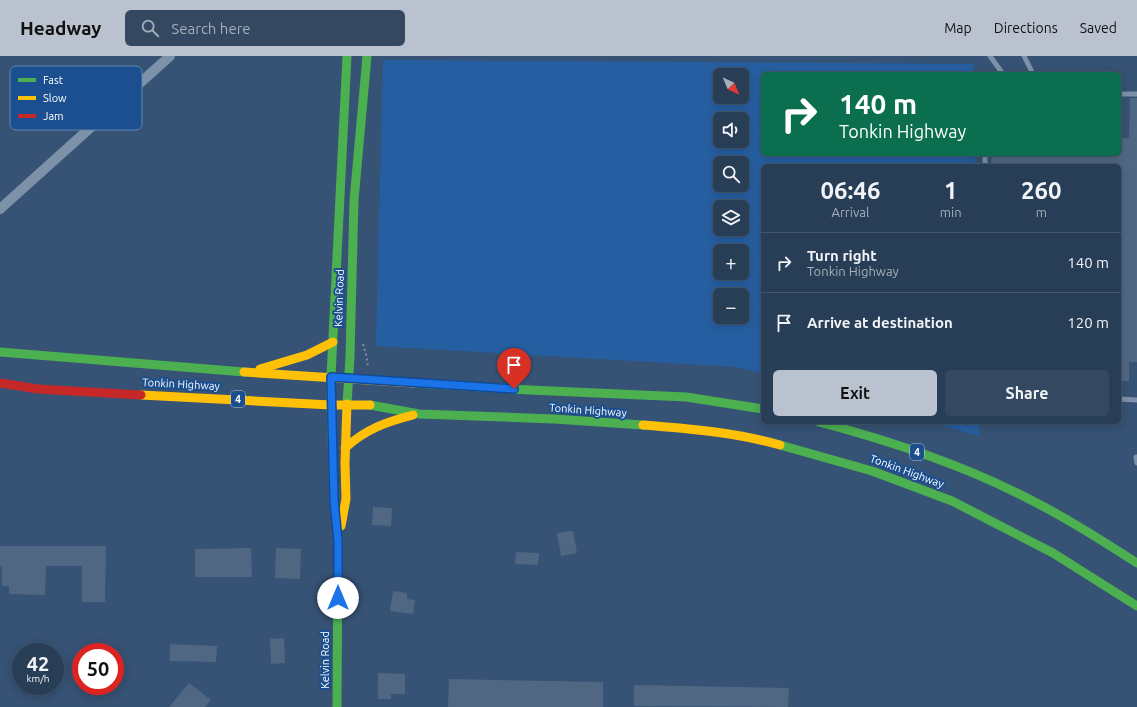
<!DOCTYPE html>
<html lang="en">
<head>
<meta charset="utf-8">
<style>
  :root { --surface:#283e57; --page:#344961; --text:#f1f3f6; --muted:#a5aeba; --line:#44576d; --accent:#b9c2ce }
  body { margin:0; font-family:Ubuntu,sans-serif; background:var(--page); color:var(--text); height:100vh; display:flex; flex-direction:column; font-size:15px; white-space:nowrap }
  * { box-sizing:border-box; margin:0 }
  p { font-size:13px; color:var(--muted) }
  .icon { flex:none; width:22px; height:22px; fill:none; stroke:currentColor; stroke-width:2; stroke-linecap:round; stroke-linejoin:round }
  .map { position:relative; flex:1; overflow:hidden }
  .side { position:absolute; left:761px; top:108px; width:360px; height:260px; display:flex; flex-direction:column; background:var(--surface); border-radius:6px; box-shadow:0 2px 10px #0003,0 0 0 1px var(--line) }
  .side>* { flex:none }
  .hud { position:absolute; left:761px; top:16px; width:360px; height:84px; border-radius:6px; box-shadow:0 2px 10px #0003,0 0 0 1px var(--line); background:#0b6e4f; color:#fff; overflow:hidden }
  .needle { width:26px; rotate:136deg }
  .fabs { position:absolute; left:713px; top:12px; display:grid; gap:8px }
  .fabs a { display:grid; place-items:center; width:36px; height:36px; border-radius:6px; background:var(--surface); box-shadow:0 2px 10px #0003,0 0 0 1px var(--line); font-size:20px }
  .speed { position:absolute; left:12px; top:587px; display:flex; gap:8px; font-size:20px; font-weight:700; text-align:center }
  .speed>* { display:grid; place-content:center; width:52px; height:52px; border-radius:50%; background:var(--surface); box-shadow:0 2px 10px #0003,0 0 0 1px var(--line); line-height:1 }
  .speed small { font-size:10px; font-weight:400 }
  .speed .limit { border:6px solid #d22; background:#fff; color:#111 }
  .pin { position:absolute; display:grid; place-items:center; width:34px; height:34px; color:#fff; margin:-41px -17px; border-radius:50% 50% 50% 0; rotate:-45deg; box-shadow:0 0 4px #0007 }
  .pin .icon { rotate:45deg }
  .me { position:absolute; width:44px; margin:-22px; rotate:0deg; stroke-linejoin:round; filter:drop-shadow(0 0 3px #0008) }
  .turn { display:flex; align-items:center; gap:14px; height:84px; padding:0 12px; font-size:18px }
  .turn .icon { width:52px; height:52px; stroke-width:2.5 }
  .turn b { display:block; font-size:28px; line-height:34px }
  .eta { display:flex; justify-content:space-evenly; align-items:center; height:68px; text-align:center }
  .eta b { font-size:24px; font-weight:700; line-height:28px }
  .button { display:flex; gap:8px; margin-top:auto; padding:8px 12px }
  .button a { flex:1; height:46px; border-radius:6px; background:var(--accent); color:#111; font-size:16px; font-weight:700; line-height:46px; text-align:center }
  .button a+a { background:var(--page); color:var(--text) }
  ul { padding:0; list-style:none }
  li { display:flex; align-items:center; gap:12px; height:60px; padding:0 12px; border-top:1px solid var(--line) }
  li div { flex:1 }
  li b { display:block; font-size:15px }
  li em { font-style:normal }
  header { display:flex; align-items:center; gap:24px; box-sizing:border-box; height:56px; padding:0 20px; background:var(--accent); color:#111 }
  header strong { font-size:19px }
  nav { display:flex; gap:22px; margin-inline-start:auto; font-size:14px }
  .search { width:280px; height:36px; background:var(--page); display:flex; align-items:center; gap:10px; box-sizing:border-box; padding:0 14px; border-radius:6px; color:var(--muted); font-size:15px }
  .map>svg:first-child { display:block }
  .green { fill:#265fa1; fill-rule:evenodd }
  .building { fill:#506783 }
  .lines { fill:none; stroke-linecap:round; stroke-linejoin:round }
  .path { stroke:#7d92a8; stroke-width:2; stroke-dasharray:2 3; stroke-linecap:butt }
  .lane { stroke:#7d92a8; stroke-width:5 }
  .street { stroke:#7d92a8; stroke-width:10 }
  .fast { stroke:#4caf50; stroke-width:9 }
  .slow { stroke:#ffc107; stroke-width:9 }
  .jam { stroke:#c62828; stroke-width:9 }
  .route-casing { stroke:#114b97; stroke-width:10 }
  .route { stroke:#1a73e8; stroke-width:7 }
  .labels { text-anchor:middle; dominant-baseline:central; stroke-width:4; stroke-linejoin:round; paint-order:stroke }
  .shield { fill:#1b4f8f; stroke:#bbcadd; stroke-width:1 }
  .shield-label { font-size:10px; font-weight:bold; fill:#fff }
  .street-label { font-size:11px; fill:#fff; stroke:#1b4f8f }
  .key { fill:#1b4f8f; stroke:#5f84b1; stroke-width:1 }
  .key-label { font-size:11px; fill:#fff }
</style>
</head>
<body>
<header>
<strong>Headway</strong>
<div class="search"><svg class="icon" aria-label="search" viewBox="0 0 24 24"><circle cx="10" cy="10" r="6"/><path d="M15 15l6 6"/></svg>Search here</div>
<nav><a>Map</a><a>Directions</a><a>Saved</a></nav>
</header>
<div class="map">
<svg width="1137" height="651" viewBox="0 0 1137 651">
  <rect width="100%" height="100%" fill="#365274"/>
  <g class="green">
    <path d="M383 4 973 8 974 18H763V98H975V110H763V318L737 311 376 290ZM720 19H742V41H720ZM720 63H742V85H720ZM720 107H742V129H720ZM720 151H742V173H720ZM720 195H742V217H720ZM720 239H742V261H720Z"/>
    <polygon points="930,366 979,366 979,380"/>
  </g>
  <g class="building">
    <polygon points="1130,42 1137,42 1137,306 1129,306 1129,325 1119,325 1119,110 991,110 992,98 1119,98 1119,82 1129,82"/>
    <polygon points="373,451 392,452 391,470 372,469"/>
    <polygon points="573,475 577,497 561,500 557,477"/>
    <polygon points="0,490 106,490 105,546 82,546 82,510 46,510 45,539 9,538 9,530 2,530 2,511 0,511"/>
    <polygon points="251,492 252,521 195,521 195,493"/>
    <polygon points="276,492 301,493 300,523 275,522"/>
    <polygon points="516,496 539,497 538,509 515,508"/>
    <polygon points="393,535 407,537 407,543 415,544 413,558 390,555"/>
    <polygon points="284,582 285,607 271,608 270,583"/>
    <polygon points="170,588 217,590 216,606 170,605"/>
    <polygon points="378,617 405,618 405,638 391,638 391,643 378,643"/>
    <polygon points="449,623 603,626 603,651 448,651"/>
    <polygon points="189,627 211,644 205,651 169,651"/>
    <polygon points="634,629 789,632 788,651 634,650"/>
  </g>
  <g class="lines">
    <polyline class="path" points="363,288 366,298 368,311"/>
    <g class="lane">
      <polyline points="990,0 1003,18"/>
      <polyline points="1024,0 1033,18"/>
      <polyline points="1119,38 1137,38"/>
      <polyline points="985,110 985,98"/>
      <polyline points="1119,343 1137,344"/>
      <polyline points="1137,401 1136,401 1137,407"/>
    </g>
    <polyline class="street" points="0,153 170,0"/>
    <g class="fast">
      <polyline points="0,296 244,316"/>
      <polyline points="413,327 529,334 686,341 763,353"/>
      <polyline points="347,348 350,301 354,144 367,0"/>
      <polyline points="331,349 334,444 338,485 337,651"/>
      <polyline points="331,349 331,321 347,0"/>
      <polyline points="370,349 419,358 554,363 643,369"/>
      <path d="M819 366C891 385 961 408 1027 442 1065 461 1101 484 1137 507"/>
      <polyline points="780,389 872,415 952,445 1053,497 1137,550"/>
    </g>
    <g class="slow">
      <polyline points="260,313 307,299 333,286"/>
      <polyline points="244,316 413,327"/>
      <polyline points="141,339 331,349 370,349"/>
      <path d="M643 369C690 373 734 376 780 389"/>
      <path d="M345 392C366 373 386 366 413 359"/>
      <polyline points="341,470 346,443 345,407 347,348"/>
    </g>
    <polyline class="jam" points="0,327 38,333 141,339"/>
  </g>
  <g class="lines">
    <g class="route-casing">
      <polyline id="route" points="338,542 338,485 334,444 331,321 514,333"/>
    </g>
    <use href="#route" class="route"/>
  </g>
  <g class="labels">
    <g class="shield">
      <rect x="231" y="335" width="14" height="16" rx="3"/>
      <rect x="910" y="388" width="14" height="16" rx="3"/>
    </g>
    <g class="shield-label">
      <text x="238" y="343">4</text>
      <text x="917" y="396">4</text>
    </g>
    <g class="street-label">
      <text transform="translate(339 242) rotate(-88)">Kelvin Road</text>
      <text transform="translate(181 328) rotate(3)">Tonkin Highway</text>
      <text transform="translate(588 354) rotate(4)">Tonkin Highway</text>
      <text transform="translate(907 415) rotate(20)">Tonkin Highway</text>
      <text transform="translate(325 604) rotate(-90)">Kelvin Road</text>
    </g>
  </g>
  <rect x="10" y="10" width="132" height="64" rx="6" class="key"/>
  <rect x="18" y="22" width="18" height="4" fill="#4caf50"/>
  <rect x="18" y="40" width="18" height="4" fill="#ffc107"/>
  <rect x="18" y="58" width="18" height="4" fill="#c62828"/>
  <g class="key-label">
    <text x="43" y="28">Fast</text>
    <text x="43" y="46">Slow</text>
    <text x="43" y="64">Jam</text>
  </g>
</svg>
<div class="fabs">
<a><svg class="needle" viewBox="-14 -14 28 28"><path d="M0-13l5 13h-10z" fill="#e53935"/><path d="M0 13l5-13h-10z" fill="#a5aeba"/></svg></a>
<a><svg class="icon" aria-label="sound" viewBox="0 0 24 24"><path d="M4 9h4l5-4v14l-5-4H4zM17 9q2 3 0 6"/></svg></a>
<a><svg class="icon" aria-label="search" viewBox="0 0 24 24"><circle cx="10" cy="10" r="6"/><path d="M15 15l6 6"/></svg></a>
<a><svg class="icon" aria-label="layers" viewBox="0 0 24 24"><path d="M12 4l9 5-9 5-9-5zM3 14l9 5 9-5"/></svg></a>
<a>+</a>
<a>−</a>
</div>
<div class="speed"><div>42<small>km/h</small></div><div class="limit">50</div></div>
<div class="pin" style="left:514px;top:333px;background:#d93025"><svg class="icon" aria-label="arrive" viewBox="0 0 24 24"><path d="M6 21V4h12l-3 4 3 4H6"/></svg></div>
<svg class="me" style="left:338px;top:542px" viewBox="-20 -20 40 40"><circle r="19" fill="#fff"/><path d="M0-13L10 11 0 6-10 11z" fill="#1a73e8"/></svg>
<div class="hud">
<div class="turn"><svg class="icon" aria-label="right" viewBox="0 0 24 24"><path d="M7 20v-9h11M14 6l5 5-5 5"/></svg><div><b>140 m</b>Tonkin Highway</div></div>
</div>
<section class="side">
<div class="eta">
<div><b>06:46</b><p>Arrival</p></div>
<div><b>1</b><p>min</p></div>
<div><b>260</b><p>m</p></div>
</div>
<ul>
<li><svg class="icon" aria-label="right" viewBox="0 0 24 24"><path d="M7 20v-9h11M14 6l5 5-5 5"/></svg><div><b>Turn right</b><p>Tonkin Highway</p></div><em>140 m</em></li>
<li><svg class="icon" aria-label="arrive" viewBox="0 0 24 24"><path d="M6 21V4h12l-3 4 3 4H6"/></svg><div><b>Arrive at destination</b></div><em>120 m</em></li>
</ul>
<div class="button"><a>Exit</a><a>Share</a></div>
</section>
</div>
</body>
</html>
